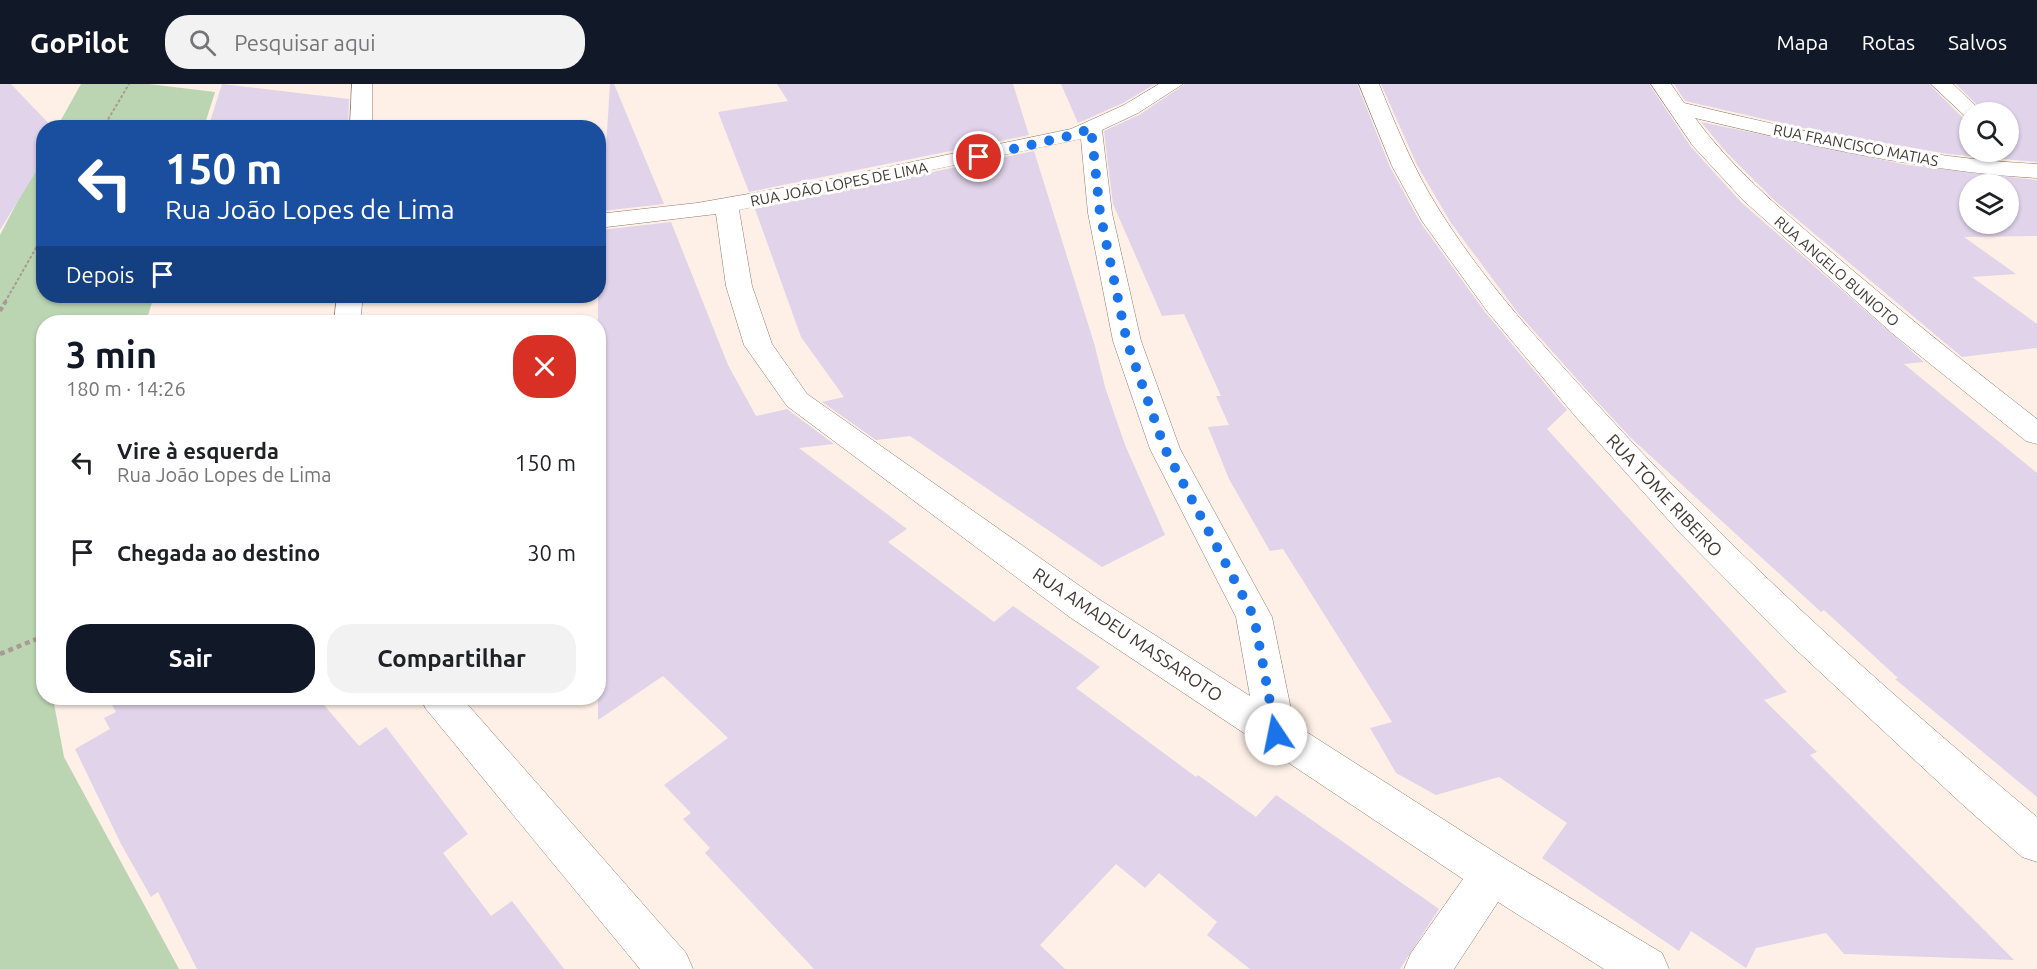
<!DOCTYPE html>
<html lang="pt">
<head>
<meta charset="utf-8">
<style>
  :root { --surface:#fff; --page:#f2f2f2; --text:#202124; --muted:#757577; --accent:#111827 }
  body { margin:0; font-family:Ubuntu,sans-serif; background:var(--page); color:var(--text); height:100vh; display:flex; flex-direction:column; font-size:22px; white-space:nowrap }
  * { box-sizing:border-box; margin:0 }
  p { font-size:20px; color:var(--muted) }
  .icon { flex:none; width:33px; height:33px; fill:none; stroke:currentColor; stroke-width:2; stroke-linecap:round; stroke-linejoin:round }
  .map { position:relative; flex:1; overflow:hidden }
  .details { position:absolute; left:36px; top:231px; width:570px; height:390px; display:flex; flex-direction:column; background:var(--surface); border-radius:24px; box-shadow:0 2px 4px #0004 }
  .details>* { flex:none }
  .top-card { position:absolute; left:36px; top:36px; width:570px; height:183px; border-radius:24px; box-shadow:0 2px 4px #0004; background:#1a4fa0; color:#fff; overflow:hidden }
  .controls { position:absolute; left:1959px; top:18px; display:grid; gap:12px }
  .controls a { display:grid; place-items:center; width:60px; height:60px; border-radius:50%; background:var(--surface); box-shadow:0 2px 4px #0004; font-size:30px }
  .pin { position:absolute; display:grid; place-items:center; width:51px; height:51px; color:#fff; margin:-26px; border:3px solid #fff; border-radius:50%; box-shadow:0 2px 6px #0007 }
  .me { position:absolute; width:66px; margin:-33px; rotate:349deg; stroke-linejoin:round; filter:drop-shadow(0 0 4px #0008) }
  .turn { display:flex; align-items:center; gap:21px; height:126px; padding:0 30px; font-size:27px }
  .turn .icon { width:78px; height:78px; stroke-width:2.5 }
  .turn b { display:block; font-size:42px; line-height:51px }
  .then { display:flex; align-items:center; height:57px; padding:0 30px; background:#0003; gap:12px; font-size:22px }
  .round { display:grid; place-items:center; flex:none; width:63px; height:63px; border-radius:24px; background:var(--page) }
  .overview { display:flex; align-items:center; justify-content:space-between; height:102px; padding:0 30px }
  h1 { font-size:36px; font-weight:600; line-height:45px; color:var(--accent) }
  .primary-button { display:flex; gap:12px; margin-top:auto; padding:12px 30px }
  .primary-button a { flex:1; height:69px; border-radius:24px; background:var(--accent); color:#fff; font-size:24px; font-weight:600; line-height:69px; text-align:center }
  .primary-button a+a { background:var(--page); color:var(--text) }
  ul { padding:0; list-style:none }
  li { display:flex; align-items:center; gap:18px; height:90px; padding:0 30px }
  li div { flex:1 }
  li b { display:block; font-size:22px }
  li em { font-style:normal }
  header { display:flex; align-items:center; gap:36px; box-sizing:border-box; height:84px; padding:0 30px; background:var(--accent); color:#fff }
  header strong { font-size:28px }
  nav { display:flex; gap:33px; margin-inline-start:auto; font-size:21px }
  .search { width:420px; height:54px; background:var(--page); display:flex; align-items:center; gap:15px; box-sizing:border-box; padding:0 21px; border-radius:24px; color:var(--muted); font-size:22px }
  .map>svg:first-child { display:block }
  .green { fill:#bbd5b3 }
  .building { fill:#e0d3ea; fill-rule:evenodd }
  .lines { fill:none; stroke-linecap:round; stroke-linejoin:round }
  .street-casing { stroke:#8f7a6b; stroke-width:1 }
  .path-far2 { stroke:#a79b93; stroke-width:2; stroke-dasharray:3 2; stroke-linecap:butt }
  .path-far1 { stroke:#a79b93; stroke-width:4; stroke-dasharray:4.5 3; stroke-linecap:butt }
  .path { stroke:#a79b93; stroke-width:4.5; stroke-dasharray:5 4; stroke-linecap:butt }
  .street { fill:#fff; fill-rule:evenodd }
  .route { stroke:#1a73e8; stroke-width:10; stroke-dasharray:0 18 }
  .labels { text-anchor:middle; dominant-baseline:central; stroke-width:6; stroke-linejoin:round; paint-order:stroke }
  .far-street-label { font-size:15px; fill:#423832; stroke:#fff }
  .street-label { font-size:18px; fill:#423832; stroke:#fff }
</style>
</head>
<body>
<header>
<strong>GoPilot</strong>
<div class="search"><svg class="icon" aria-label="search" viewBox="0 0 24 24"><circle cx="10" cy="10" r="6"/><path d="M15 15l6 6"/></svg>Pesquisar aqui</div>
<nav><a>Mapa</a><a>Rotas</a><a>Salvos</a></nav>
</header>
<div class="map">
<svg width="2037" height="885" viewBox="0 0 2037 885">
  <rect width="100%" height="100%" fill="#fef0e6"/>
  <g class="green">
    <polygon points="81,0 149,0 215,8 204,43 57,43"/>
    <polygon points="43,69 44,212 154,212 146,238 44,238 44,512 38,527 43,560 44,614 53,614 64,673 179,885 0,885 0,151"/>
  </g>
  <g class="building">
    <polygon points="0,0 11,0 53,44 44,44 42,78 0,146"/>
    <polygon points="222,0 349,15 348,44 208,44"/>
    <polygon points="610,0 614,0 664,120 602,127"/>
    <polygon points="777,0 1013,0 1029,51 749,108 718,28 788,17"/>
    <polygon points="1061,0 1155,0 1123,19 1078,39"/>
    <polygon points="1185,0 1357,0 1390,83 1420,138 1485,228 1567,326 1547,345 1787,608 1764,616 1817,668 1810,671 2014,876 1844,870 1826,849 1756,864 1746,884 1691,847 1679,867 1542,774 1567,739 1499,693 1436,711 1396,689 1370,644 1392,638 1283,465 1270,467 1229,395 1208,343 1229,341 1216,312 1221,312 1184,230 1162,232 1113,120 1104,47 1139,31"/>
    <polygon points="1381,0 1649,0 1691,63 1742,119 1924,278 1904,280 2037,389 2037,713 1895,595 1898,594 1824,526 1821,528 1630,353 1593,313 1518,229 1451,139 1417,81"/>
    <polygon points="1674,0 1929,0 1963,34 1970,36 1970,68 2008,68 2008,28 1984,28 1956,0 2037,0 2037,78 1948,70 1816,47 1685,17"/>
    <path d="M1701 38 1907 81 2037 96V152L1964 153 2016 190 1972 193 2037 240V264L1962 273 1774 116 1726 68ZM1970 100H2008V140H1970Z"/>
    <polygon points="1034,67 1094,259 1105,303 1125,361 1165,451 1102,483 910,352 876,356 822,318 844,313 801,253 755,125"/>
    <polygon points="671,138 728,281 756,332 787,325 834,360 799,364 907,445 888,458 994,538 1013,522 1100,583 1076,604 1196,693 1198,691 1256,733 1276,711 1439,825 1400,885 1250,885 1207,851 1217,838 1159,789 1145,804 1116,780 1040,861 1065,885 814,885 705,769 710,764 683,735 691,729 664,701 728,654 663,592 598,636 598,157 601,146"/>
    <polygon points="108,614 318,614 359,662 386,643 468,750 443,769 491,832 512,817 564,885 197,885 158,808 151,813 121,760 75,665 110,645 104,634 116,628"/>
  </g>
  <g class="lines">
    <g class="street-casing">
      <g id="street">
        <polygon points="352,0 372,0 372,44 350,44"/>
        <path d="M1159 0H1183L1138 29 1102 46 1112 129 1141 257 1180 365 1272 533 1294 640 1507 776 1662 869 1669 885H1604L1498 818 1454 885H1404L1411 869 1463 795 1071 534 787 322 744 261 726 202 716 130 598 144V130L697 119 816 98 1071 45 1124 21ZM1081 55 1088 129 1113 257 1150 365 1236 533 1250 612 1097 514 807 310 772 260 752 202 739 126Z"/>
        <path d="M1359 0H1379C1394 37 1409 74 1429 109 1479 195 1550 269 1617 342 1747 483 1890 610 2037 733V778L2022 773 1963 721 1791 561 1681 450 1576 333 1487 227 1422 137 1392 82Z"/>
        <path d="M1651 0H1671L1684 19C1801 47 1917 74 2037 80V94C1920 87 1808 61 1695 34 1731 83 1778 123 1824 162 1894 222 1965 279 2037 335V360L2026 357 1893 250 1744 117 1693 62Z"/>
        <polygon points="1931,0 1953,0 1982,28 1970,28 1970,34 1965,32"/>
        <polygon points="337,212 363,212 360,238 334,238"/>
        <polygon points="420,614 462,614 686,869 693,885 640,885 426,625"/>
      </g>
    </g>
    <g class="path-far2">
      <polyline points="103,44 129,0"/>
      <polyline points="5,218 44,150"/>
    </g>
    <polyline class="path-far1" points="0,227 6,217"/>
    <polyline class="path" points="0,570 44,552"/>
    <use href="#street" class="street"/>
  </g>
  <g class="lines">
    <polyline class="route" points="979,73 1077,50 1091,44 1100,129 1127,258 1165,365 1254,533 1276,650"/>
  </g>
  <g class="labels">
    <g class="far-street-label">
      <text transform="translate(1856 61) rotate(11)">RUA FRANCISCO MATIAS</text>
      <text transform="translate(839 100) rotate(-11)">RUA JOÃO LOPES DE LIMA</text>
      <text transform="translate(1837 187) rotate(41)">RUA ANGELO BUNIOTO</text>
    </g>
    <g class="street-label">
      <text transform="translate(1665 411) rotate(47)">RUA TOME RIBEIRO</text>
      <text transform="translate(1128 550) rotate(34)">RUA AMADEU MASSAROTO</text>
    </g>
  </g>
</svg>
<div class="controls">
<a><svg class="icon" aria-label="search" viewBox="0 0 24 24"><circle cx="10" cy="10" r="6"/><path d="M15 15l6 6"/></svg></a>
<a><svg class="icon" aria-label="layers" viewBox="0 0 24 24"><path d="M12 4l9 5-9 5-9-5zM3 14l9 5 9-5"/></svg></a>
</div>
<div class="pin" style="left:979px;top:73px;background:#d93025"><svg class="icon" aria-label="arrive" viewBox="0 0 24 24"><path d="M6 21V4h12l-3 4 3 4H6"/></svg></div>
<svg class="me" style="left:1276px;top:650px" viewBox="-20 -20 40 40"><circle r="19" fill="#fff"/><path d="M0-13L10 11 0 6-10 11z" fill="#1a73e8"/></svg>
<div class="top-card">
<div class="turn"><svg class="icon" aria-label="left" viewBox="0 0 24 24"><path d="M17 20v-9H6M10 6l-5 5 5 5"/></svg><div><b>150 m</b>Rua João Lopes de Lima</div></div>
<div class="then">Depois<svg class="icon" aria-label="arrive" viewBox="0 0 24 24"><path d="M6 21V4h12l-3 4 3 4H6"/></svg></div>
</div>
<section class="details">
<div class="overview"><div><h1>3 min</h1><p>180 m · 14:26</p></div><a class="round" style="background:#d93025;color:#fff"><svg class="icon" aria-label="close" viewBox="0 0 24 24"><path d="M6 6l12 12M18 6L6 18"/></svg></a></div>
<ul>
<li><svg class="icon" aria-label="left" viewBox="0 0 24 24"><path d="M17 20v-9H6M10 6l-5 5 5 5"/></svg><div><b>Vire à esquerda</b><p>Rua João Lopes de Lima</p></div><em>150 m</em></li>
<li><svg class="icon" aria-label="arrive" viewBox="0 0 24 24"><path d="M6 21V4h12l-3 4 3 4H6"/></svg><div><b>Chegada ao destino</b></div><em>30 m</em></li>
</ul>
<div class="primary-button"><a>Sair</a><a>Compartilhar</a></div>
</section>
</div>
</body>
</html>
